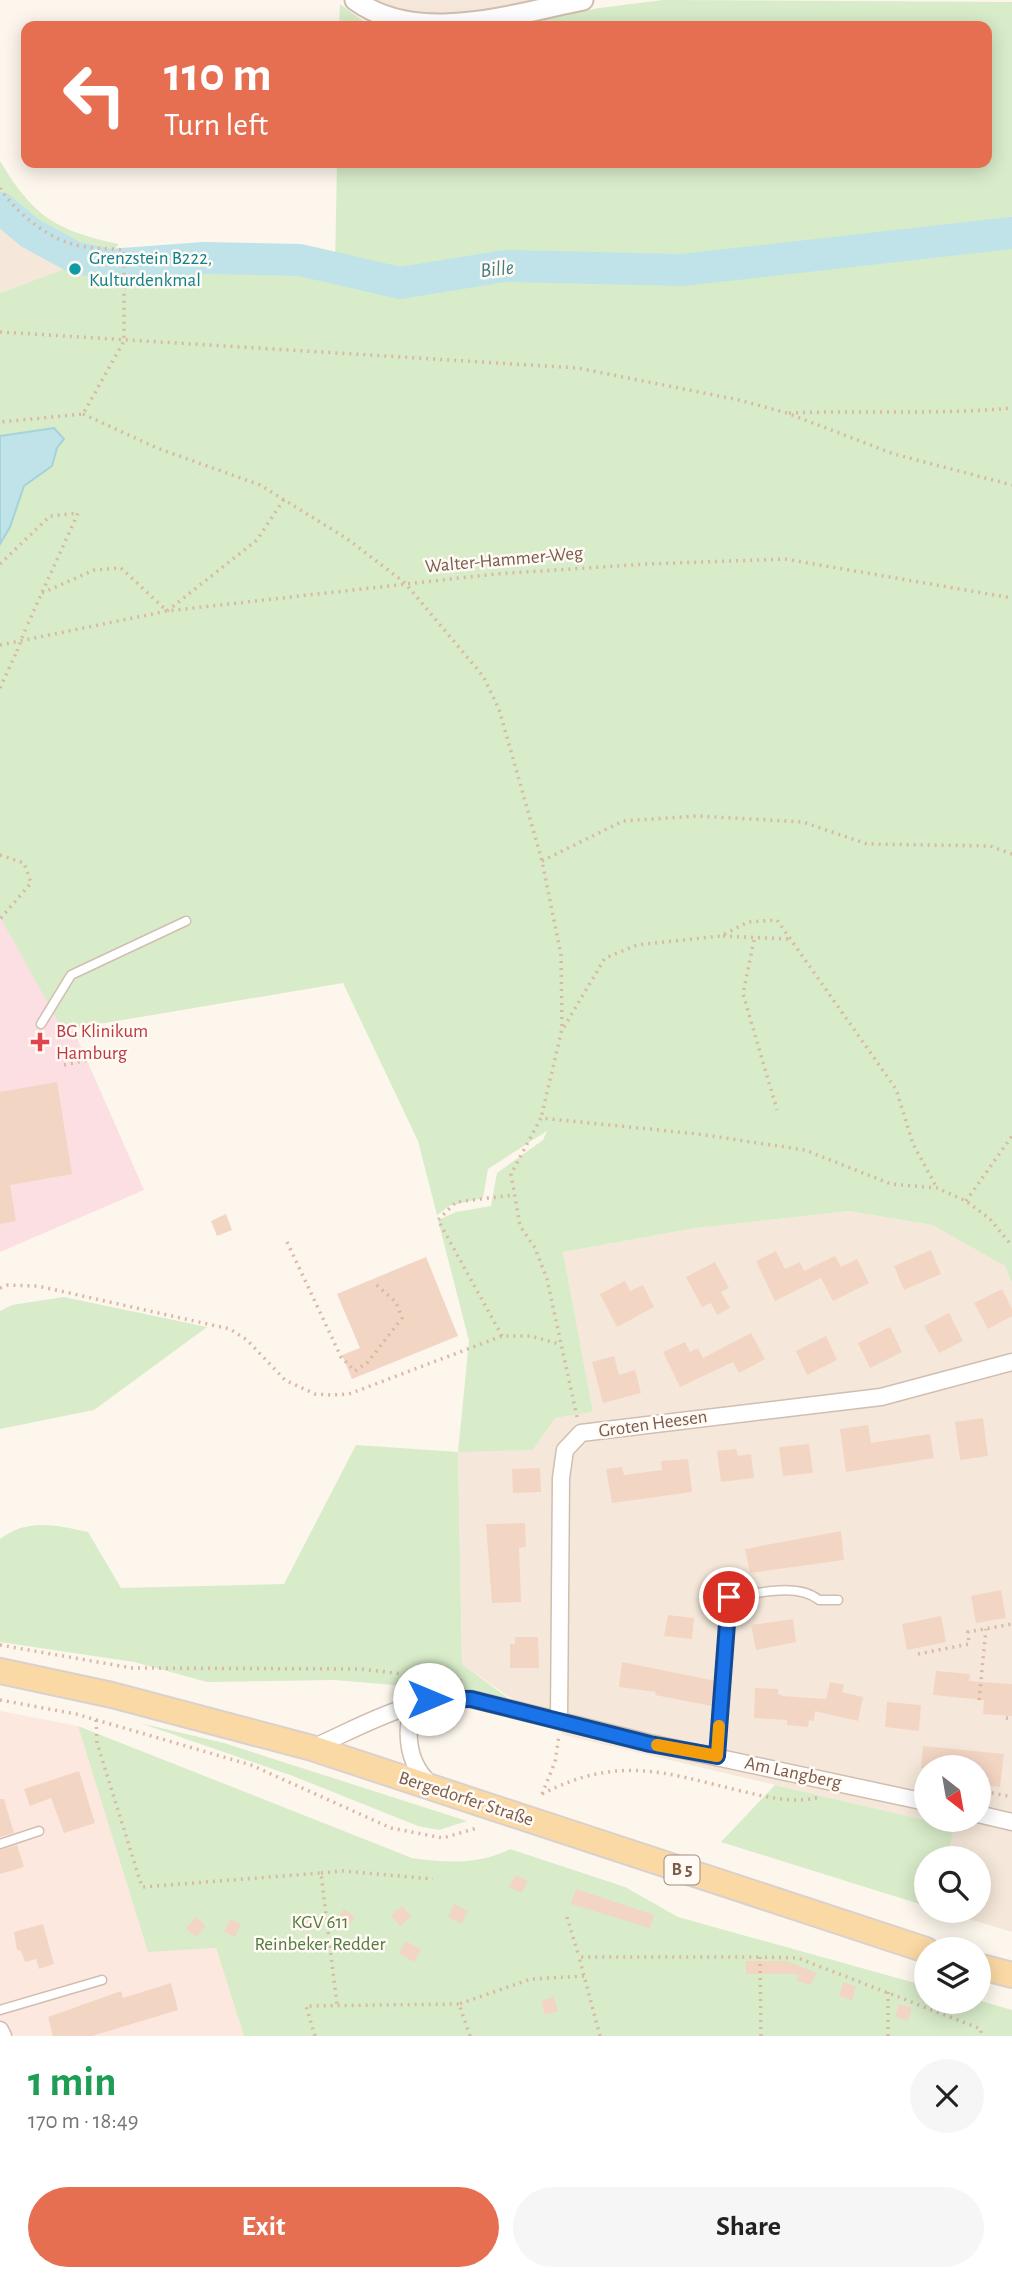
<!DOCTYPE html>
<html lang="en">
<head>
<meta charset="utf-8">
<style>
  :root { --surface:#fff; --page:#f6f6f6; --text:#222; --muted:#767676; --accent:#e76f51 }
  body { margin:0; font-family:"Alegreya Sans",sans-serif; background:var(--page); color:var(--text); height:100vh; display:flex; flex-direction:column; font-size:26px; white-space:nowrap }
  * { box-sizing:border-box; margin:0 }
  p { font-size:23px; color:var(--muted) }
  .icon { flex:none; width:38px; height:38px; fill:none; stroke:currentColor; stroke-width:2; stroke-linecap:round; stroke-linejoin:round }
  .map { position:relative; height:2036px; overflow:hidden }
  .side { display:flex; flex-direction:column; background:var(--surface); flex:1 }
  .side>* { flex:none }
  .guide { position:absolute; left:21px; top:21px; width:971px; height:147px; border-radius:14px; box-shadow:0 4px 18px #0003; background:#e76f51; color:#fff; overflow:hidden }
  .needle { width:46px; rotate:149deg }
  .buttons { position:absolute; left:914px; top:1755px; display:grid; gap:14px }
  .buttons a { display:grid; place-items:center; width:77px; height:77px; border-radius:50%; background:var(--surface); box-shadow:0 4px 18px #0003; font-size:35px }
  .pin { position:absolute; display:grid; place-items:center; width:60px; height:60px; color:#fff; margin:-30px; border:4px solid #fff; border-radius:50%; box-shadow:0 2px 7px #0007 }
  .me { position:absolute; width:77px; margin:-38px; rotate:90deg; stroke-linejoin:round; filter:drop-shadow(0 0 5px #0008) }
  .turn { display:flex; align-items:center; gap:24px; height:147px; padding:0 28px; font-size:32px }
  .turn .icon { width:91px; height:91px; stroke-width:2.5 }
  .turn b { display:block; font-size:49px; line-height:60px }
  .round { display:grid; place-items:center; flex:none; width:74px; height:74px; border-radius:37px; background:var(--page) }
  .headline { display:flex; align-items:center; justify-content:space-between; height:119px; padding:0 28px }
  h1 { font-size:42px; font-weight:700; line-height:52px; color:#1e9e55 }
  .cta { display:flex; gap:14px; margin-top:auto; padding:14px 28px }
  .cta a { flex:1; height:80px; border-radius:42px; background:var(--accent); color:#fff; font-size:28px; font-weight:700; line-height:80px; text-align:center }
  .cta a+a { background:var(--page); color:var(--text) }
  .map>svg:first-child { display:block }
  .residential { fill:#f5e8da; fill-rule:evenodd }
  .commercial { fill:#fde8e0 }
  .medical { fill:#fbdfe3 }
  .green { fill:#d8ecc9 }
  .water { fill:#bfe3e8; stroke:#a5d3da; stroke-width:2 }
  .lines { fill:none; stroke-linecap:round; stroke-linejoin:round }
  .river { stroke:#bfe3e8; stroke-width:32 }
  .building { fill:#f3d5c3 }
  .service-casing { stroke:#d1beb0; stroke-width:11 }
  .minor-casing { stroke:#d1beb0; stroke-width:19 }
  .tertiary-casing { stroke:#d1beb0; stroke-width:23 }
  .primary-casing { stroke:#dad1cd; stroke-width:28 }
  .path { stroke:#d9b8a5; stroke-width:3.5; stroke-dasharray:2 5; stroke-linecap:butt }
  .service { stroke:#fff; stroke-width:8 }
  .minor { stroke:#fff; stroke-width:16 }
  .tertiary { stroke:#fff; stroke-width:19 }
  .primary { stroke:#fbd9a5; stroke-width:24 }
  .path-bridge { stroke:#d9b8a5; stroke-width:3.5; stroke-dasharray:2 5; stroke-linecap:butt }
  .route-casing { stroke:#114b97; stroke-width:18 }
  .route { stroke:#1a73e8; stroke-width:12 }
  .slow { stroke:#f59e0b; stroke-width:12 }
  .culture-dot { fill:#0f9aa8; stroke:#fffaf3; stroke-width:2.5 }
  .health-dot { fill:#e0444e; stroke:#fffaf3; stroke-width:2.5 }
  .labels { text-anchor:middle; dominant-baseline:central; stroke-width:5; stroke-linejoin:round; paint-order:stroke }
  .shield { fill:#fffaf3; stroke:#a28b7f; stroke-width:2 }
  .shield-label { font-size:18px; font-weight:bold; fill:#7a5c4d }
  .culture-label { font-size:19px; fill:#0d838f; stroke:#fffaf3; text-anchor:start }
  .street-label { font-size:19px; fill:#7a5c4d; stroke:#fffaf3 }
  .health-label { font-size:19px; fill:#be3a42; stroke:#fffaf3; text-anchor:start }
  .park-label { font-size:19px; fill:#537a41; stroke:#fffaf3 }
  .water-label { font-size:21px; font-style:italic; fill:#437c86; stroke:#fffaf3 }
</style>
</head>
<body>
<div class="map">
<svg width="1012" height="2036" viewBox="0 0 1012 2036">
  <rect width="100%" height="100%" fill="#fdf6ec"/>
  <g class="residential">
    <polygon points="364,0 534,0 453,17 376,9"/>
    <polygon points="0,227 20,244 71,267 0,293"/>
    <path d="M849 1211 932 1225 1005 1266 1012 1283V1932L942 1911H978V1858H947L953 1827 564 1735 462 1664 458 1451 533 1450 555 1418 593 1412 563 1252 696 1228ZM926 1768H978V1820H926Z"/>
  </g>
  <polygon class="commercial" points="0,1711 78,1726 148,1951 216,1948 244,2036 0,2036"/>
  <polygon class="medical" points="0,667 14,895 144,1190 0,1252"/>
  <g class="green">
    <path d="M663 0 1012 2V222L893 234 678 264 517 265 684 278 1012 240V1283L1005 1266 932 1225 849 1211 696 1228 563 1252 593 1412 555 1418 533 1450 458 1452 462 1664 512 1701 440 1689 335 1680 207 1682 134 1662 0 1642V1539C27 1518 56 1525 88 1532L121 1588 284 1584 356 1445 458 1452 469 1341 438 1220 456 1212 491 1206 497 1173 543 1140 547 1131 488 1169 483 1198 449 1206 437 1215 418 1141 343 983 63 1030 0 917V544L10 527 24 486 52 466 57 448 54 428 0 436V293L70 267 20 244 0 227V161C33 216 56 231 119 244L100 266C176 251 260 248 335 266L337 163H987V26H512L599 8Z"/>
    <polygon points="340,4 367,24 382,26 339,26"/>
    <polygon points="64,1297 207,1327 94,1410 0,1429 0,1311 12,1305"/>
    <polygon points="140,1723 224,1743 467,1821 439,1830 418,1826 293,1776"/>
    <path d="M78 1726 412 1858C447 1863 478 1865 510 1849L625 1887 678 1917 926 1986V2002L978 2000 1012 2010V2036H244L216 1948 148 1952Z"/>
    <polygon points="775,1785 954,1827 947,1858 926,1858 926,1906 721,1842"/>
  </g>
  <polygon class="water" points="54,428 64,439 57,448 52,466 24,486 10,527 0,544 0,436"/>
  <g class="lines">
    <polyline class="river" points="0,208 30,233 74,257 109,265 204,258 300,260 400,283 505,266 682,270 1012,233"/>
  </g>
  <g class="building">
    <polygon points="57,1082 72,1174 10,1185 16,1221 0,1224 0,1092"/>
    <polygon points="226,1214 232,1230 217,1236 211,1221"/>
    <polygon points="931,1250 941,1274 904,1290 894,1266"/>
    <polygon points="776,1251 785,1269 800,1262 804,1271 835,1256 841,1267 857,1259 869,1283 833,1301 821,1278 775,1301 756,1261"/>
    <polygon points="426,1257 458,1336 352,1379 342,1355 360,1348 337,1294"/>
    <polygon points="715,1262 729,1288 721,1292 730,1308 717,1315 711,1303 702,1307 686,1277"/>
    <polygon points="625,1281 630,1291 643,1285 654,1307 617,1327 600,1294"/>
    <polygon points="1002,1289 1012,1309 1012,1316 988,1329 974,1303"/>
    <polygon points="949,1313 963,1341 939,1353 924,1326"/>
    <polygon points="890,1327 902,1352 870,1368 858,1343"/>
    <polygon points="751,1333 765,1359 739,1373 733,1362 680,1387 663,1352 685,1342 690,1352 698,1348 703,1358"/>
    <polygon points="826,1336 837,1360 807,1375 796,1351"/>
    <polygon points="614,1356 619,1375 635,1370 641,1393 603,1403 592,1362"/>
    <polygon points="983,1418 988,1456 960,1460 955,1422"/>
    <polygon points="868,1425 871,1443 930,1434 934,1458 846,1472 840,1429"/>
    <polygon points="809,1444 813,1473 783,1476 779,1447"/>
    <polygon points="736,1449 738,1456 751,1454 754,1478 721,1482 717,1451"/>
    <polygon points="688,1459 692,1492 612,1503 606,1469 622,1467 624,1475 662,1470 661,1461"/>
    <polygon points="540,1468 541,1492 513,1493 512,1469"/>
    <polygon points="525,1523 526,1547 519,1548 521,1602 492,1603 486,1524"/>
    <polygon points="841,1531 844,1560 750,1573 745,1549"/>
    <polygon points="1001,1590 1006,1618 976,1623 971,1596"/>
    <polygon points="668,1615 694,1618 692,1639 664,1636"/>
    <polygon points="941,1616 946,1642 907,1650 902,1624"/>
    <polygon points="793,1619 796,1642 756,1650 751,1625"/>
    <polygon points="515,1637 538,1637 539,1668 510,1668 510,1644 515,1644"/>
    <polygon points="622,1662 716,1681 712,1706 655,1695 656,1692 619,1687"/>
    <polygon points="936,1671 970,1674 969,1681 1012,1684 1012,1716 983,1714 984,1700 933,1695"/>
    <polygon points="830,1682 844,1685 842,1692 863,1697 858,1721 815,1711 814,1721 809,1720 808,1727 787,1725 787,1720 754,1718 755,1688 778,1689 778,1694 783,1696 826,1699"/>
    <polygon points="887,1702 921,1705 919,1731 885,1727"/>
    <polygon points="923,1746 1004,1754 1000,1787 978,1784 978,1768 921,1768"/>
    <polygon points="79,1771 95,1823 64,1833 51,1798 30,1806 24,1789"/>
    <polygon points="0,1799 4,1799 14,1833 0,1837"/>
    <polygon points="17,1845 24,1867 0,1874 0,1850"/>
    <polygon points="515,1875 528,1881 522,1893 509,1887"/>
    <polygon points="576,1889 654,1915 650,1928 571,1904"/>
    <polygon points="454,1904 468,1911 461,1924 448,1917"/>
    <polygon points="402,1906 411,1917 400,1926 391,1915"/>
    <polygon points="344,1909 355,1917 347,1927 337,1919"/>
    <polygon points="300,1913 314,1916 309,1932 295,1929"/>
    <polygon points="196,1917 206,1926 196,1937 186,1928"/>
    <polygon points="230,1919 241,1924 235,1937 224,1931"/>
    <polygon points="43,1924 54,1964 39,1969 36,1959 25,1962 21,1951 17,1950 14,1932"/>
    <polygon points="406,1941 421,1950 414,1962 399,1953"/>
    <polygon points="746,1961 786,1961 817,1973 810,1985 796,1980 799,1974 746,1974"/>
    <polygon points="843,1982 856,1987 852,2000 839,1996"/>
    <polygon points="171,1983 178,2010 92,2036 53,2036 48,2017 121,1991 123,1998"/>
    <polygon points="554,1997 558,2011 545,2015 541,2001"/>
    <polygon points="899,2004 912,2008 908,2021 895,2017"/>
  </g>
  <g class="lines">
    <g class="service-casing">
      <g id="service">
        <polyline points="41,1024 71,975 186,921"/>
        <path d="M717 1756 729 1597C756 1594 797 1582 819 1600H838"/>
        <polyline points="0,1844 39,1831"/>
        <polyline points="0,2010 102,1980"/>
      </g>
    </g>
    <g class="minor-casing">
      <g id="minor">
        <path d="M414 1703C404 1732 407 1766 433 1786"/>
        <polyline points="559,1719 561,1478 565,1450 581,1433 881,1397 1012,1362"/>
        <path d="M312 1748C365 1725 411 1695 471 1699L650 1743 926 1802"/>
        <polyline points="978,1814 1012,1822"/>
        <polyline points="0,2030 3,2036"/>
      </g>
    </g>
    <g class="tertiary-casing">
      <path id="tertiary" d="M355 0C417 46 514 14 583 0"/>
    </g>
    <g class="primary-casing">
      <g id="primary">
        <polyline points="0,1671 112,1695 312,1748 926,1950"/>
        <polyline points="978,1966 1012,1975"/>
      </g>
    </g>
    <g class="path">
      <path d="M0 188C14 210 43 235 69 243 85 249 107 248 124 250V341L83 414 0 422"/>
      <polyline points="0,332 578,368 739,400 787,413 894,454 1012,485"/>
      <path d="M789 413C863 410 938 415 1012 408"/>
      <polyline points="83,414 157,448 260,485 346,538 405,583 483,676 499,709 542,861 561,955 562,1029 541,1118"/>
      <polyline points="0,564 50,516 78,513 26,628"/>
      <polyline points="42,593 94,570 121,568 167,611 257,540 284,499"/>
      <polyline points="0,645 167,611 495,574 647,564 785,559 1012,598"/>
      <polyline points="0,688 17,651"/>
      <polyline points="0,855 24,863 31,883 0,919"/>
      <polyline points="542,861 623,821 697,816 803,822 867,844 990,846 1012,854"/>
      <polyline points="723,936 788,939"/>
      <polyline points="754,940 743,994 777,1110"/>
      <polyline points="564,1027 605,958 637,945 721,936 748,922 777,920 896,1089 913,1144 937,1188"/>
      <polyline points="64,1065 117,1054"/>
      <polyline points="966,1201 1012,1136"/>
      <polyline points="287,1242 341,1357 355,1371 368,1362 402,1318 396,1302 373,1282"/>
      <polyline points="0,1288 8,1285 38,1286 230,1329 247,1340 285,1380 315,1394 332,1395 349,1394 502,1336 531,1336 559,1344"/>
      <polyline points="502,1336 438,1220 456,1202 514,1195"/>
      <polyline points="577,1417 547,1279 535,1248 520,1226 511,1174 541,1118 698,1134 805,1150 891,1184 937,1188 966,1201 990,1219 1012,1246"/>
      <polyline points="0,1645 132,1668 361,1669 463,1681"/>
      <polyline points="918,1654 969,1644 968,1632 1012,1624"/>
      <polyline points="0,1700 76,1714 251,1765 391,1828 443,1838 477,1828"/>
      <polyline points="979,1700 986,1629"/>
      <polyline points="1006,1718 1012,1719"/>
      <polyline points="96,1720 97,1743 142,1887 321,1873 337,2005"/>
      <polyline points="978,1790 1012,1797"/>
      <path d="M542 1794C618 1755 663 1772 741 1791 767 1797 794 1804 820 1797"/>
      <polyline points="542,1794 555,1762 559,1735"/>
      <polyline points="321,1873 343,1871 433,1879"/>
      <polyline points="567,1917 579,1957"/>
      <polyline points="315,2036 306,2006 459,2004"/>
      <polyline points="470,2036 459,2004 531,1979 584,1976"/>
      <polyline points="600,2036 579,1957 760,1957"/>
      <polyline points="761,2036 760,1957 798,1958 981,2029 981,2036"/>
      <polyline points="888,2036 888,1991"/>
    </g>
    <use href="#service" class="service"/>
    <use href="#minor" class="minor"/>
    <use href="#tertiary" class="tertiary"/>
    <use href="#primary" class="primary"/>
    <polyline class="path-bridge" points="17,651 26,628"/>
  </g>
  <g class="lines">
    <g class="route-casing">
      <polyline id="route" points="429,1699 471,1699 650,1744 717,1756 729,1597"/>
    </g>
    <use href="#route" class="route"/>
    <polyline class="slow" points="657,1745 717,1756 719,1726"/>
  </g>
  <circle class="culture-dot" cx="75" cy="269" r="7"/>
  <path class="health-dot" d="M36.5 1031.5h7v7h7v7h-7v7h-7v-7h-7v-7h7z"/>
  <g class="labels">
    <rect class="shield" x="664.5" y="1855.5" width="35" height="29" rx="5"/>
    <g class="shield-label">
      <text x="682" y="1870">B 5</text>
    </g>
    <g class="culture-label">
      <text x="89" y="258">Grenzstein B222,<tspan x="89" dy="22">Kulturdenkmal</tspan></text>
    </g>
    <g class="street-label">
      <text transform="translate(504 560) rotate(-5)">Walter-Hammer-Weg</text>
      <text transform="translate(653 1424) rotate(-8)">Groten Heesen</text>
      <text transform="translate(793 1773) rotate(12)">Am Langberg</text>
      <text transform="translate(466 1799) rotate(18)">Bergedorfer Straße</text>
    </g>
    <g class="health-label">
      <text x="56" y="1031">BG Klinikum<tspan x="56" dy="22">Hamburg</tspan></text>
    </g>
    <g class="park-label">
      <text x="320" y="1922">KGV 611<tspan x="320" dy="22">Reinbeker Redder</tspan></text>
    </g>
    <g class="water-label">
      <text transform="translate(497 269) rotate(-6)">Bille</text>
    </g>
  </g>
</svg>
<div class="buttons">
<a><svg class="needle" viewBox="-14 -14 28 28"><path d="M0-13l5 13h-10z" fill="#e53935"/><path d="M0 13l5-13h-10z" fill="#767676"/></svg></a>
<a><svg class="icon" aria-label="search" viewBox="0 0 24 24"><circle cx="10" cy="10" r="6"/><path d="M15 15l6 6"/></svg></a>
<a><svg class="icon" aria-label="layers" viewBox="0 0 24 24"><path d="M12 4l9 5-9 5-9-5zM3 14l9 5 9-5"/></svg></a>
</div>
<div class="pin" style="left:729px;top:1597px;background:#d93025"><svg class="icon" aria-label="arrive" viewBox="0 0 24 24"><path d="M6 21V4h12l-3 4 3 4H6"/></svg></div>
<svg class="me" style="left:429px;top:1699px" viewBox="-20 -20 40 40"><circle r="19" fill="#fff"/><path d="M0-13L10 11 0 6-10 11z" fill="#1a73e8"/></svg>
<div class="guide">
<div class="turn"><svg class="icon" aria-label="left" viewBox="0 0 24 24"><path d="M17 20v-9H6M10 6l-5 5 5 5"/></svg><div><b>110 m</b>Turn left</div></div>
</div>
</div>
<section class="side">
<div class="headline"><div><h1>1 min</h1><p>170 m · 18:49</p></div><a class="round"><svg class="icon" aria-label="close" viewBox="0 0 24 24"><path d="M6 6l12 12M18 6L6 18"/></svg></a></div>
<div class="cta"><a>Exit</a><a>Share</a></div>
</section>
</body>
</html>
